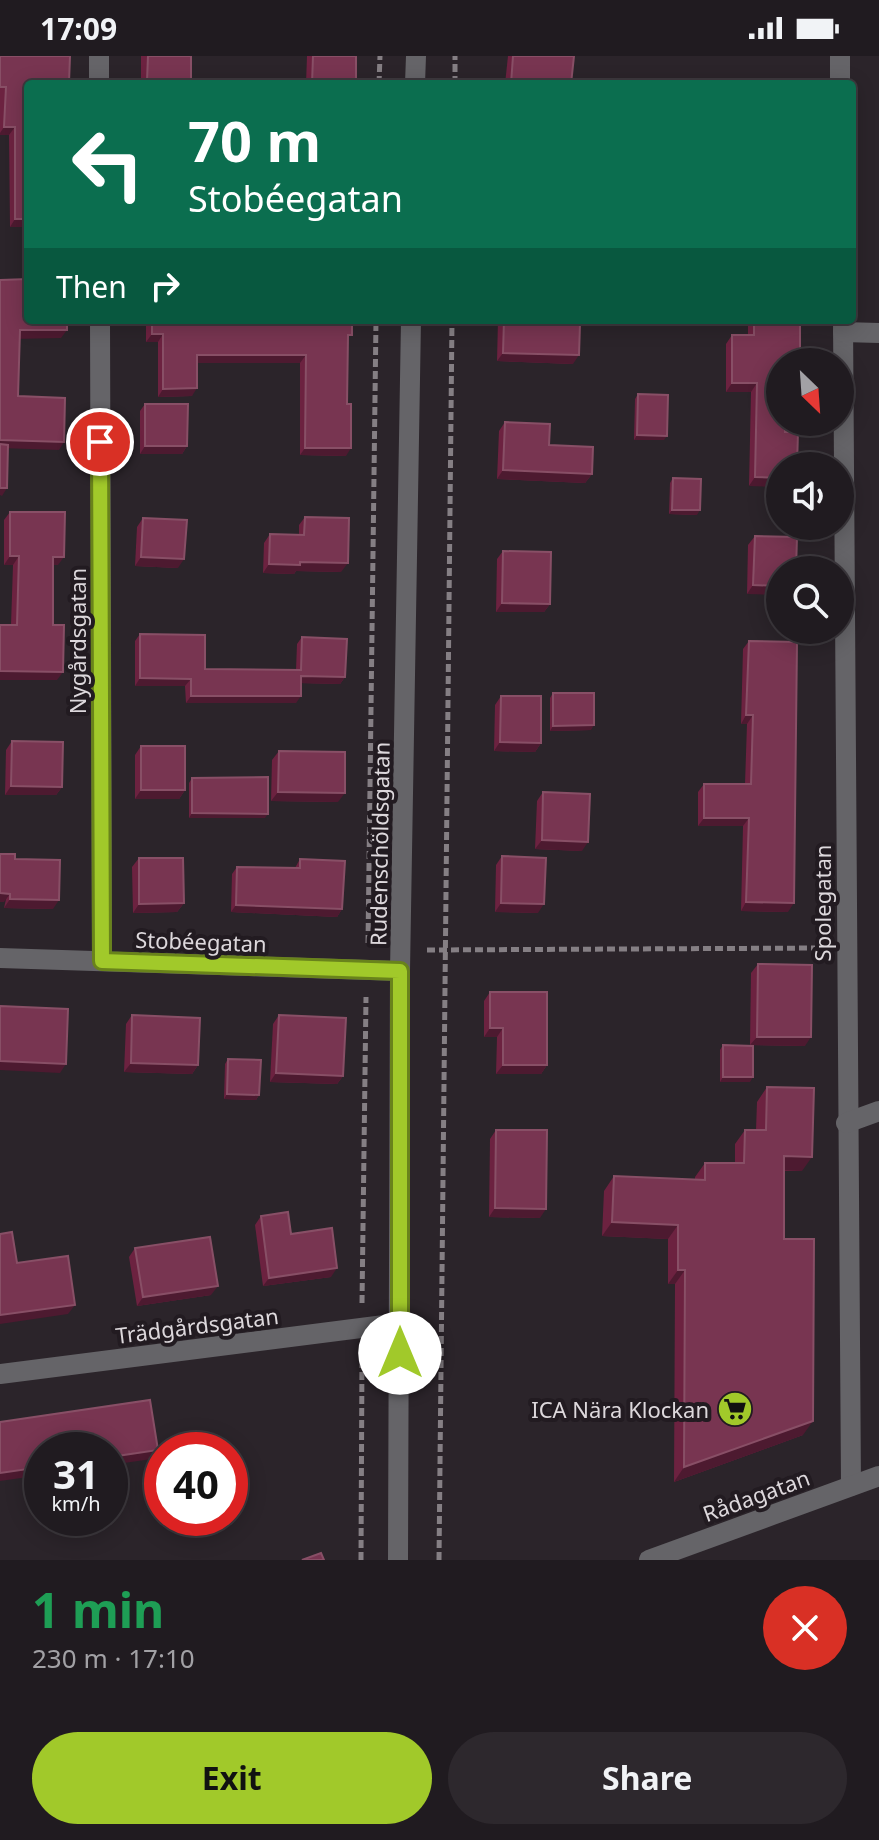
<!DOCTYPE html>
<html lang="en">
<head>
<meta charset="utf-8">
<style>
  :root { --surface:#201b20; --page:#2d282d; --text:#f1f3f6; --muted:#a2a1a5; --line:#3d393e; --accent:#a1c92a }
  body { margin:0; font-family:"Noto Sans",sans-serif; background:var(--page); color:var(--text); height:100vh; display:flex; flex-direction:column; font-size:30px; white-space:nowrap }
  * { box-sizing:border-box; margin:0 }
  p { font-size:26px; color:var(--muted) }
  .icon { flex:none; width:44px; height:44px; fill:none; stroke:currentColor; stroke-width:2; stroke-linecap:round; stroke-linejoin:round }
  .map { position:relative; height:1504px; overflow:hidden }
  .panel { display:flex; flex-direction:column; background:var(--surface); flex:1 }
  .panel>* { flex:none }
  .top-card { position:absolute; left:24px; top:24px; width:832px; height:244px; border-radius:8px; box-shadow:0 4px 20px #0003,0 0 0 2px var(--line); background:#0b6e4f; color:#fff; overflow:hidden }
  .needle { width:52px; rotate:155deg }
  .buttons { position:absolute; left:766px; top:292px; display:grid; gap:16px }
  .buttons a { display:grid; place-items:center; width:88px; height:88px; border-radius:50%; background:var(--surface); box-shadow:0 4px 20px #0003,0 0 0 2px var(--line); font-size:40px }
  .speed { position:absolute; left:24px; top:1376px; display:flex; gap:16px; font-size:40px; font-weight:700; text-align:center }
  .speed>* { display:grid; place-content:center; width:104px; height:104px; border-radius:50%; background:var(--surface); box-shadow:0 4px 20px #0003,0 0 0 2px var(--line); line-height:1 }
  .speed small { font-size:20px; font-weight:400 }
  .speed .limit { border:12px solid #d22; background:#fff; color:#111 }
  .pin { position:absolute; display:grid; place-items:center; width:68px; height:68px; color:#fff; margin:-34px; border:4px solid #fff; border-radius:50%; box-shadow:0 2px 8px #0007 }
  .me { position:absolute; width:88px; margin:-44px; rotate:0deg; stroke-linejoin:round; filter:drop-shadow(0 0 6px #0008) }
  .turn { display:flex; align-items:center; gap:28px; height:168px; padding:0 32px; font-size:36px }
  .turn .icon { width:104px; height:104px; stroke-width:2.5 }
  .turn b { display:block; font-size:56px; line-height:68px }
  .then { display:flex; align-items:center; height:76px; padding:0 32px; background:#0003; gap:16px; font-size:30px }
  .round { display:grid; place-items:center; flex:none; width:84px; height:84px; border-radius:42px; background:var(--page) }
  .head { display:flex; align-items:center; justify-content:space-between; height:136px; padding:0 32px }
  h1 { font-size:48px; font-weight:700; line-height:60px; color:#1e9e55 }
  .action { display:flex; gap:16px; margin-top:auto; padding:16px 32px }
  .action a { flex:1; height:92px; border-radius:48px; background:var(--accent); color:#111; font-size:32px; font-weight:700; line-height:92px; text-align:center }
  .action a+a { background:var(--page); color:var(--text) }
  .status { display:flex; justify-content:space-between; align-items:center; height:56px; padding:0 40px; background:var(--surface); direction:ltr }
  .status svg { height:22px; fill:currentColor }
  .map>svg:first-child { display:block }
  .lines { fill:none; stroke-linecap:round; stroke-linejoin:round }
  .path { stroke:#857f84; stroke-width:5; stroke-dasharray:8 4; stroke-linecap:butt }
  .minor { stroke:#656468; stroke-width:20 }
  .tertiary { stroke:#656468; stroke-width:20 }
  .wall { fill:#6c2240 }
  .shaded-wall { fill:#4d1a30 }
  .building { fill:#783551; stroke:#884f66; stroke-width:2 }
  .route-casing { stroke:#69831b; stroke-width:20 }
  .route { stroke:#a1c92a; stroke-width:14 }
  .labels { text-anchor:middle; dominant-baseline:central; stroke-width:8; stroke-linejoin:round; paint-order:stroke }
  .street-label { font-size:22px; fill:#ddd8dc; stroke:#221b21 }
  .poi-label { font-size:22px; fill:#ddd8dc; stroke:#221b21; text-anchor:end }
</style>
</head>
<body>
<div class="status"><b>17:09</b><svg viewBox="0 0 49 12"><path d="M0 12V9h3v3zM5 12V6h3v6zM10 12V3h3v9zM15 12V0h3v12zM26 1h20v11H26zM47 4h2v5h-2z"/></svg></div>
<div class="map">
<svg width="879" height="1504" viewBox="0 0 879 1504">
  <rect width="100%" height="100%" fill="#2b242a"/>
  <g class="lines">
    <g class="path">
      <polyline points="379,28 380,0"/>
      <polyline points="455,28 455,0"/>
      <polyline points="368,887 376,264"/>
      <polyline points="427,894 821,892"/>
      <polyline points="362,1247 366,941"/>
      <polyline points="361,1504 362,1297"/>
      <polyline points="439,1504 452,264"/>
    </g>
    <g class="minor">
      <polyline points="99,0 99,28"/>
      <polyline points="840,0 840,28"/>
      <polyline points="100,264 102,905"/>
      <polyline points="843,264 851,1430"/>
      <polyline points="843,276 879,277"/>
      <polyline points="0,902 400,915"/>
      <polyline points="846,1067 879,1055"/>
      <polyline points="0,1318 400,1267"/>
      <polyline points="649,1504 879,1420"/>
    </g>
    <g class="tertiary">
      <polyline points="415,28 416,0"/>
      <polyline points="398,1504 400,915 411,264"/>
    </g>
  </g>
  <g class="wall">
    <polygon points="0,0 28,28 28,171 10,171 9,79 0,79"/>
    <polygon points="141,0 191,0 191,26 189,28 141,28"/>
    <polygon points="307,0 356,0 356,28 306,28"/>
    <polygon points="508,0 574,0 571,28 505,28"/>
    <polygon points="146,264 352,264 348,285 346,400 300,399 300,307 197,307 192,340 158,341 158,286 146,286"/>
    <polygon points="498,264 552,264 552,267 573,308 497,305"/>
    <polygon points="748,264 788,264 780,306 785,376 798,376 749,430 751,336 726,336 726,288 732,279 748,279"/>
    <polygon points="638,338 664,384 634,384 635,343"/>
    <polygon points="145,348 187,390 182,398 140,398 140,355"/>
    <polygon points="505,366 549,389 592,418 585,427 497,423 499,375"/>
    <polygon points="673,422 697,459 669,458 670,427"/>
    <polygon points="10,456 58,509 53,509 53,569 57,624 11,569 13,509 4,509 4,464"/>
    <polygon points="305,461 341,516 296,515 294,518 263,517 264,487 270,478 299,479 299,469"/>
    <polygon points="143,462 178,512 135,510 137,471"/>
    <polygon points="755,480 796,514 747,538 748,489"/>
    <polygon points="503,495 550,548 544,556 496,556 497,503"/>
    <polygon points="140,578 205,613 296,614 297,588 302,581 345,621 340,628 301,627 296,647 186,647 185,630 135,630 135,585"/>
    <polygon points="749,585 788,856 741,855 743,770 698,770 698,736 704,728 745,728 747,668 741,668 743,593"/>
    <polygon points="553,637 591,674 550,675 550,642"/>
    <polygon points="501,640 541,687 535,696 494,695 495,649"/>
    <polygon points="12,685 62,731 56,739 5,739 6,694"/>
    <polygon points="141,690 185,734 179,743 135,743 135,699"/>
    <polygon points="279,695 338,746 271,745 272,704"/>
    <polygon points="192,722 265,762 189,762 189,727"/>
    <polygon points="543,736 582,795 535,793 537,745"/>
    <polygon points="502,800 538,857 495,856 496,809"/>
    <polygon points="139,802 184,847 177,856 133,857 132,811"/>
    <polygon points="15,803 53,853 4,852"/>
    <polygon points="300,803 342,853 337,861 231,856 232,818 237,811 295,812"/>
    <polygon points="758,908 805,990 750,989 751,917"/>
    <polygon points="490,936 547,1009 541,1018 496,1018 497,981 484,981 484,945"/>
    <polygon points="132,959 198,1009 192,1018 124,1016 126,968"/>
    <polygon points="279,959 343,1020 337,1028 270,1026 273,968"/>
    <polygon points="723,989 750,1026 720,1026 720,994"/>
    <polygon points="228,1003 259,1039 256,1044 224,1043 225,1008"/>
    <polygon points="767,1031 802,1115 784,1115 784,1183 803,1379 674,1426 675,1228 668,1228 668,1183 602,1180 604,1135 614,1120 695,1124 695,1121 705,1107 735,1107 735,1088 745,1074 756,1074 757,1046"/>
    <polygon points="496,1074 540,1162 489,1161 490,1083"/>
    <polygon points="261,1160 291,1178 331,1221 263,1230 255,1169"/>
    <polygon points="135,1192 211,1239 137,1250 129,1201"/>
  </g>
  <g class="shaded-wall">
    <polygon points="147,25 191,26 189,28 146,28"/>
    <polygon points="4,71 15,71 9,79 0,79 0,77"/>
    <polygon points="15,163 28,163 28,171 10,171"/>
    <polygon points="635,264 682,264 681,265 635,265"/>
    <polygon points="20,274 67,274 61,282 14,283"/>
    <polygon points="152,278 163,278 158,286 146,286"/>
    <polygon points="503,297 579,299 573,308 497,305"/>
    <polygon points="197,299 306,299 300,307 192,307"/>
    <polygon points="732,327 757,327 751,336 726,336"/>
    <polygon points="197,332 192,340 158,341 163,333"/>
    <polygon points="637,379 667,380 664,384 634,384"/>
    <polygon points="0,384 64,386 59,394 0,392"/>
    <polygon points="145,390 187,390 182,398 140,398"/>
    <polygon points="305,392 351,392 346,400 300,399"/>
    <polygon points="503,414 592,418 585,427 497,423"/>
    <polygon points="755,421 780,422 780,431 749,430"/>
    <polygon points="0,432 7,432 2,440 0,439"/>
    <polygon points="672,454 700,454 697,459 669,458"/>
    <polygon points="10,500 19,500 13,509 4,509"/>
    <polygon points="53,501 64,501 58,509 47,509"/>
    <polygon points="141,501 184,503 178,512 135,510"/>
    <polygon points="300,506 348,507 341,516 296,515 294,518 263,517 269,508"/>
    <polygon points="753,529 780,530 780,539 747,538"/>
    <polygon points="502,547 550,548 544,556 496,556"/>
    <polygon points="0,615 63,616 57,624 0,624"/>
    <polygon points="301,620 345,621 340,628 296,627"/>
    <polygon points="140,622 191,623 185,630 135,630"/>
    <polygon points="191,640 301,640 296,647 186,647"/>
    <polygon points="746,659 753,659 747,668 741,668"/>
    <polygon points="594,669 591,674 550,675 553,670"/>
    <polygon points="500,686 541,687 535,696 494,695"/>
    <polygon points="11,730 62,731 56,739 5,739"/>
    <polygon points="141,734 185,734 179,743 135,743"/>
    <polygon points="278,736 345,737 338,746 271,745"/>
    <polygon points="192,757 268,758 265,762 189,762"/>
    <polygon points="704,762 749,762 743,770 698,770"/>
    <polygon points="542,784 588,786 582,795 535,793"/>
    <polygon points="0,837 10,838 4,846 0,846"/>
    <polygon points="10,843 59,844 53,853 4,852"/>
    <polygon points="746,846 794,847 788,856 741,855"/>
    <polygon points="184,847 177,856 133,857 139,848"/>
    <polygon points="501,847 544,848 538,857 495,856"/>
    <polygon points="236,849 342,853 337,861 231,856"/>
    <polygon points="490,972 503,972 497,981 484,981"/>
    <polygon points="757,981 811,981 805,990 750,989"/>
    <polygon points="0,1005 66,1008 60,1017 0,1014"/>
    <polygon points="131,1007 198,1009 192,1018 124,1016"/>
    <polygon points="503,1009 547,1009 541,1018 496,1018"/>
    <polygon points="276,1017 343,1020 337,1028 270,1026"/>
    <polygon points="723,1021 753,1021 750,1026 720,1026"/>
    <polygon points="227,1038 259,1039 256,1044 224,1043"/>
    <polygon points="784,1100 812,1101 802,1115 774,1114"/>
    <polygon points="495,1152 546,1153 540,1162 489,1161"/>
    <polygon points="612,1166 678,1169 668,1183 602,1180"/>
    <polygon points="337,1212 331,1221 263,1230 269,1222"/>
    <polygon points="678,1214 685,1214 675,1228 668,1228"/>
    <polygon points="218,1230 211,1239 137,1250 143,1241"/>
    <polygon points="75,1249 68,1258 0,1268 0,1259"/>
    <polygon points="813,1365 803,1379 674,1426 684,1411"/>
    <polygon points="158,1394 152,1403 110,1409 110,1401"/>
    <polygon points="42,1411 42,1419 0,1425 0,1417"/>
  </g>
  <g class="building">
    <polygon points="0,0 70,0 69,27 50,26 50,28 28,28 28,163 15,163 15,71 4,71 6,31 0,31"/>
    <polygon points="148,0 191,0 191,26 147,25"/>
    <polygon points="313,0 356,0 356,28 312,28"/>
    <polygon points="513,0 574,0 571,28 511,28"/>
    <polygon points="28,223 28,264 67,264 67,274 20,274 18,340 65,342 64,386 0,384 0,224"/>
    <polygon points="152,264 352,264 352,279 348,279 347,348 351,348 351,392 305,392 306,299 197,299 197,332 163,333 163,278 152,278"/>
    <polygon points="504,264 552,264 552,267 580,268 579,299 503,297"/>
    <polygon points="754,264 800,265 800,306 780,306 780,366 785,366 785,376 798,376 797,410 780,410 780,422 755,421 757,327 732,327 732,279 754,279"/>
    <polygon points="638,338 668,339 667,380 637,379"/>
    <polygon points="145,348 188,348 187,390 145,390"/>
    <polygon points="505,366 550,368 549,389 593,391 592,418 503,414"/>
    <polygon points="0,388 8,389 7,432 0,432"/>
    <polygon points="673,422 701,423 700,454 672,454"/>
    <polygon points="10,456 65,456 64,501 53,501 53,569 64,569 63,616 0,615 0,569 17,569 19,500 10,500"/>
    <polygon points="305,461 349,462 348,507 300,506 300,509 269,508 270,478 304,479"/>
    <polygon points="143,462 187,464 184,503 141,501"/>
    <polygon points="755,480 797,481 796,514 780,514 780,530 753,529"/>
    <polygon points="503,495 551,496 550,548 502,547"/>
    <polygon points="140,578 205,579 205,613 301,614 302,581 347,583 345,621 301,620 301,640 191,640 191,623 140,622"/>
    <polygon points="749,585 797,586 794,847 746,846 749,762 704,762 704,728 751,728 753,659 746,659"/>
    <polygon points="553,637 594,637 594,669 553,670"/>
    <polygon points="501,640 541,640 541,687 500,686"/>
    <polygon points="12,685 63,686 62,731 11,730"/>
    <rect x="141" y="690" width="44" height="44"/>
    <polygon points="279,695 345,696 345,737 278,736"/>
    <polygon points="268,721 268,758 192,757 192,722"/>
    <polygon points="543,736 590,738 588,786 542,784"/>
    <polygon points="0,798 15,798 15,803 60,804 59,844 10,843 10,838 0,837"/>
    <polygon points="502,800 546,802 544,848 501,847"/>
    <polygon points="139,802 183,802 184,847 139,848"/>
    <polygon points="300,803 345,805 342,853 236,849 237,811 300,812"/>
    <polygon points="758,908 812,909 811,981 757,981"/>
    <polygon points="490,936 547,936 547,1009 503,1009 503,972 490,972"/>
    <polygon points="0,950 68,953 66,1008 0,1005"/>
    <polygon points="132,959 200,962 198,1009 131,1007"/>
    <polygon points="279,959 346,962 343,1020 276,1017"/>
    <polygon points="723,989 753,990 753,1021 723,1021"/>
    <polygon points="228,1003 261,1004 259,1039 227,1038"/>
    <polygon points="767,1031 814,1032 812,1101 784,1100 784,1183 814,1183 813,1365 684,1411 685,1214 678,1214 678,1169 612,1166 614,1120 705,1124 705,1107 744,1107 745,1074 766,1074"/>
    <polygon points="496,1074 547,1074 546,1153 495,1152"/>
    <polygon points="288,1156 291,1178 332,1172 337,1212 269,1222 261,1160"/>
    <polygon points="12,1176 17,1207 68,1200 75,1249 0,1259 0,1178"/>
    <polygon points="210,1181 218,1230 143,1241 135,1192"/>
    <polygon points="150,1344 158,1394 110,1401 110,1394 42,1394 42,1411 0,1417 0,1366"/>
    <polygon points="321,1497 324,1504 302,1504"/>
  </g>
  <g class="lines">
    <g class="route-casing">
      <polyline id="route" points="100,386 102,905 400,915 400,1297"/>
    </g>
    <use href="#route" class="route"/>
  </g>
  <defs>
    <g id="supermarket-disc" transform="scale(1.8)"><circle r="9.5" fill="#a1c92a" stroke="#221b21"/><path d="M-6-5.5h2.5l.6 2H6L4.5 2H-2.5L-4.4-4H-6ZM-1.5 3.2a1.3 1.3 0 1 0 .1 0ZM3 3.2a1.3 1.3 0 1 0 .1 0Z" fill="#111"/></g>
  </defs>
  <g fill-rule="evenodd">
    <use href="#supermarket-disc" x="735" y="1353"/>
  </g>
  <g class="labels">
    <g class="street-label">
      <text transform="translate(77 585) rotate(-90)">Nygårdsgatan</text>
      <text transform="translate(379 788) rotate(-89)">Rudenschöldsgatan</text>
      <text transform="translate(822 847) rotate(-90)">Spolegatan</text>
      <text transform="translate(201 885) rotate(2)">Stobéegatan</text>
      <text transform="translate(197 1269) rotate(-7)">Trädgårdsgatan</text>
      <text transform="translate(756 1439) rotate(-20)">Rådagatan</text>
    </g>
    <g class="poi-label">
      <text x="709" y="1353">ICA Nära Klockan</text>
    </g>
  </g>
</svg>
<div class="buttons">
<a><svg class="needle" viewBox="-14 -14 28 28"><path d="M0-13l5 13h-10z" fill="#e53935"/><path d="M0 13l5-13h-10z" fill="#a2a1a5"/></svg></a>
<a><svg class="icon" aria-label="sound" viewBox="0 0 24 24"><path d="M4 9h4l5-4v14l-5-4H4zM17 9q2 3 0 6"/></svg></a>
<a><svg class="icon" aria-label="search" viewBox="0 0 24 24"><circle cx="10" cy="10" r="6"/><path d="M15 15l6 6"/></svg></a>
</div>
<div class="speed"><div>31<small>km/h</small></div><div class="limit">40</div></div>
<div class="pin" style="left:100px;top:386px;background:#d93025"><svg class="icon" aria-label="arrive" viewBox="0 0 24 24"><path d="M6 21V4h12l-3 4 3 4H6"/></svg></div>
<svg class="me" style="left:400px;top:1297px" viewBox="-20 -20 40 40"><circle r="19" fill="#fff"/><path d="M0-13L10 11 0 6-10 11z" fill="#a1c92a"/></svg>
<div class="top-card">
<div class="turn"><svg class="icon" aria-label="left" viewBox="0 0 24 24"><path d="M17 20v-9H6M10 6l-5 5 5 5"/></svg><div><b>70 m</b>Stobéegatan</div></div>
<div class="then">Then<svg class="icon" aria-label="right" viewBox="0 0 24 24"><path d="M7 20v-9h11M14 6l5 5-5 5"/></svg></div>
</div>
</div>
<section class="panel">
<div class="head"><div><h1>1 min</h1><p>230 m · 17:10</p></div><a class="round" style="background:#d93025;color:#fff"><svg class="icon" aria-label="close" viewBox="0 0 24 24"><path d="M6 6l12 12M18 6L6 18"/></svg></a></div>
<div class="action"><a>Exit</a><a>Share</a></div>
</section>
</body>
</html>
